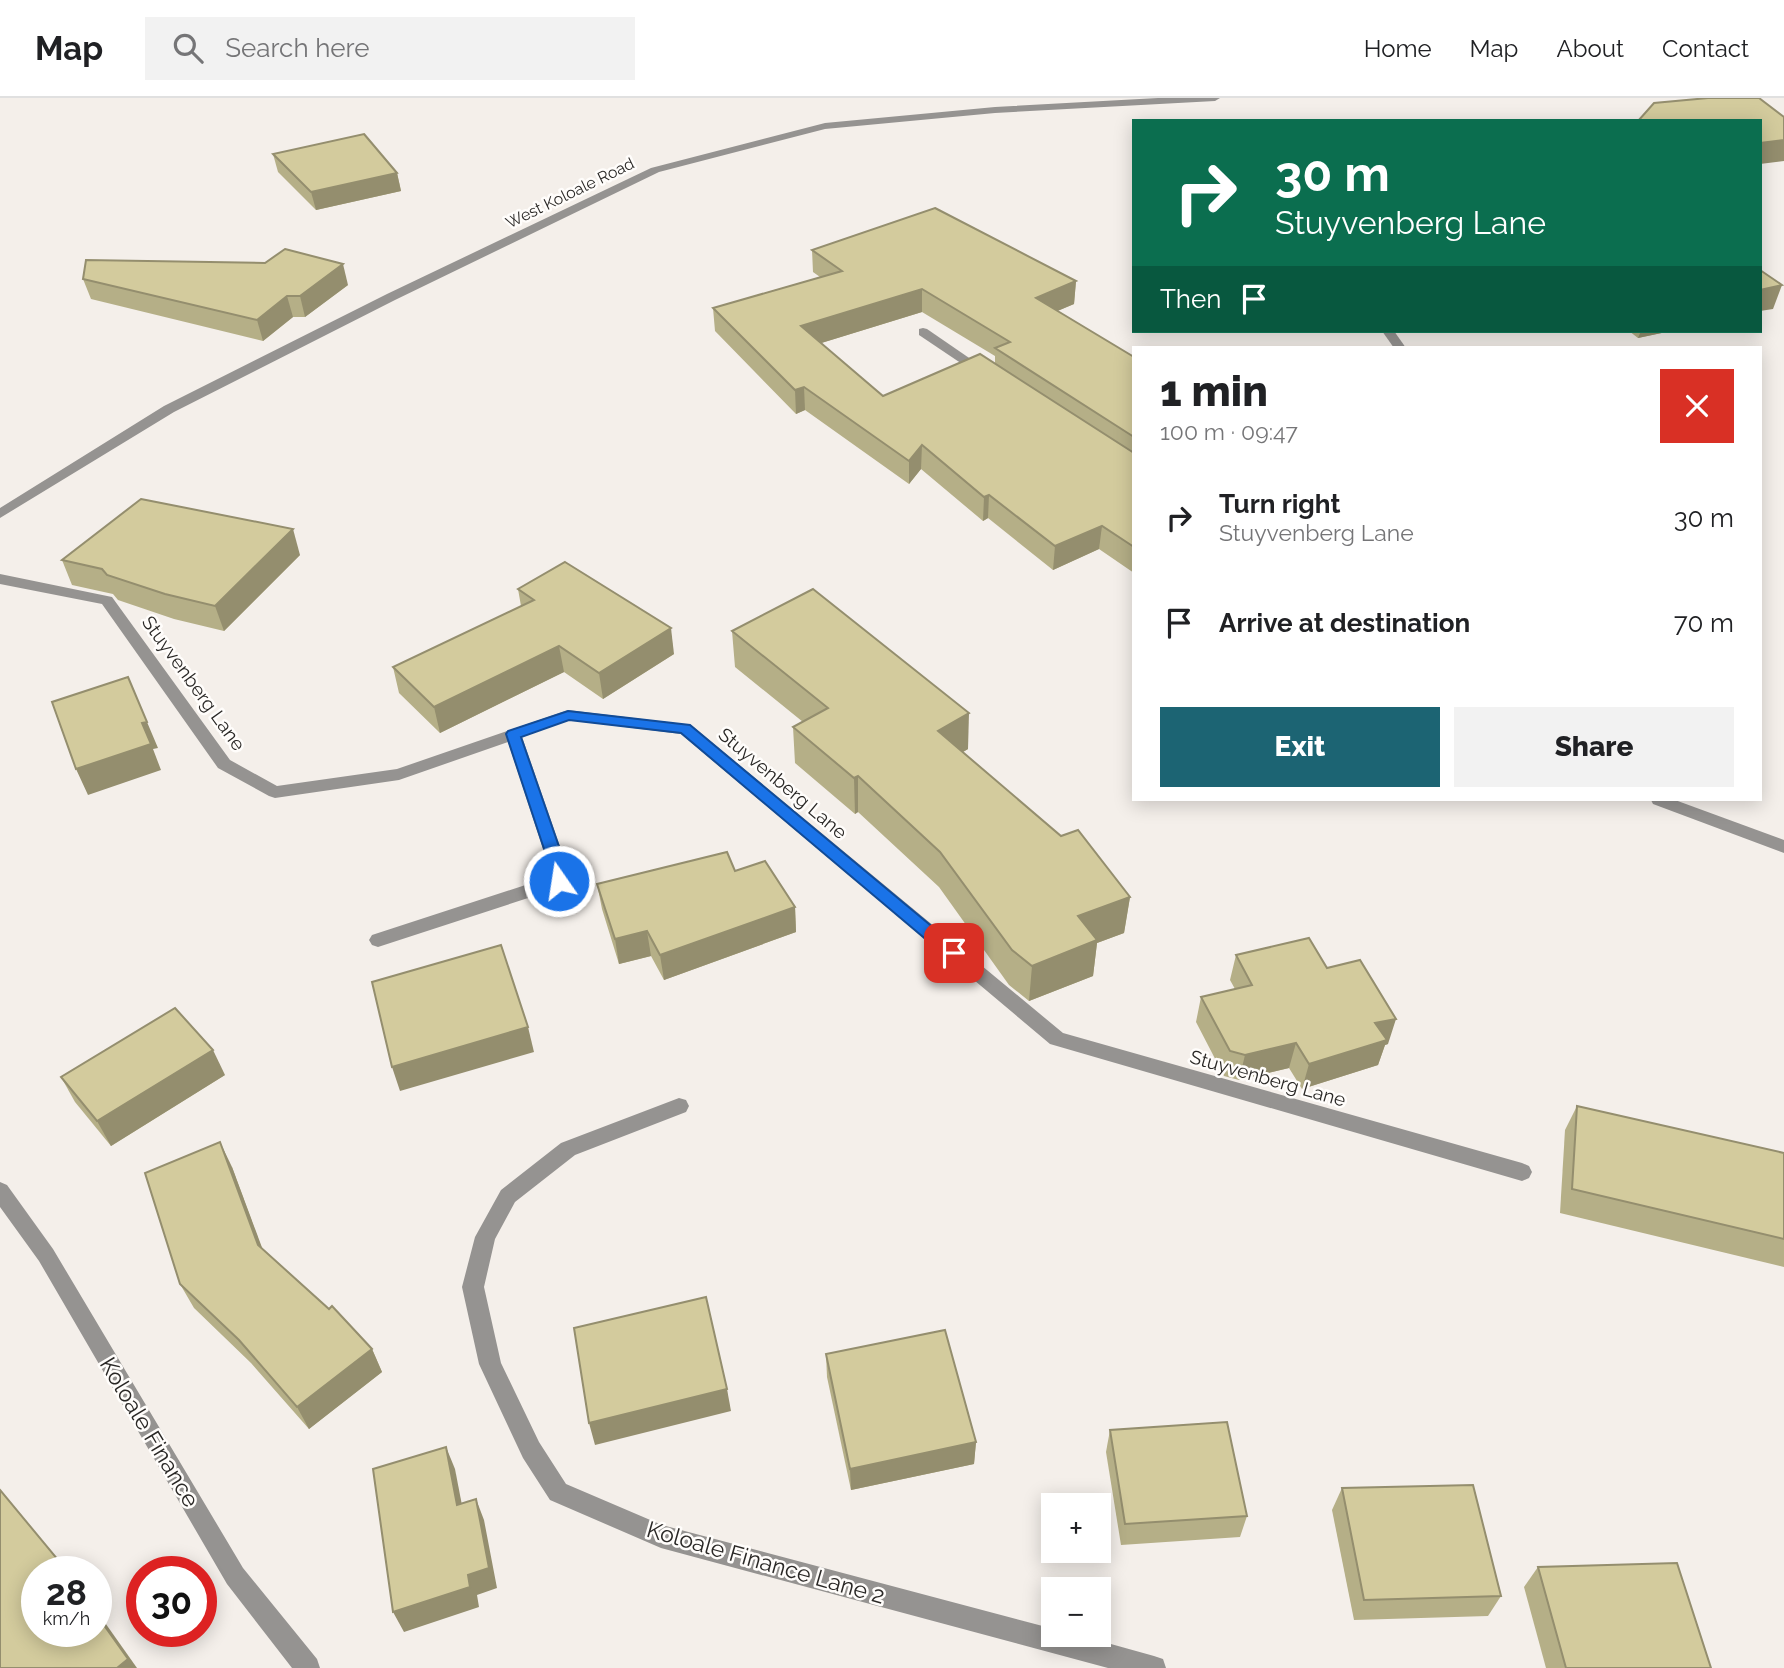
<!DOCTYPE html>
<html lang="en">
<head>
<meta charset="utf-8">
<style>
  :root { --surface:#fff; --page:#f2f2f2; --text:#202124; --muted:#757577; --line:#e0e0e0; --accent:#1c6473 }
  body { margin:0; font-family:Raleway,sans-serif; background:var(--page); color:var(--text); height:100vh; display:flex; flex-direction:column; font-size:26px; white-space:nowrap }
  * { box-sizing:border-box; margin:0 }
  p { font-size:23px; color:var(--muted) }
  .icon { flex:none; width:38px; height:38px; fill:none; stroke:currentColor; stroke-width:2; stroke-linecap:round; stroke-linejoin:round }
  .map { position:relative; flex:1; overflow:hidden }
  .side { position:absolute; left:1132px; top:248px; width:630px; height:455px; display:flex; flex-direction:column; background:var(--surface); border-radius:0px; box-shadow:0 4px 18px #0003 }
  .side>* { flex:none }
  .hud { position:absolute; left:1132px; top:21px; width:630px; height:214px; border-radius:0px; box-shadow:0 4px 18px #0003; background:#0b6e4f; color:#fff; overflow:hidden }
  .fabs { position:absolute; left:1041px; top:1395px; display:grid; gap:14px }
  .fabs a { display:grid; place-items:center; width:70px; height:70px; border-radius:0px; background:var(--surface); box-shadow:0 4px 18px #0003; font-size:35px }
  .speed { position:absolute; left:21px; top:1458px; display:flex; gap:14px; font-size:35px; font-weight:700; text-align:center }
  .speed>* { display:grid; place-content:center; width:91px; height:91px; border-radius:50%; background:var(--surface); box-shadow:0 4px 18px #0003; line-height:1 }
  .speed small { font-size:18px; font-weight:400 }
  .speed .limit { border:10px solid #d22; background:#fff; color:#111 }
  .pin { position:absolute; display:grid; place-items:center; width:60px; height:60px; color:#fff; margin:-30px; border-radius:14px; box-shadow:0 4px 10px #0006 }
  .me { position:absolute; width:77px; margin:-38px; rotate:347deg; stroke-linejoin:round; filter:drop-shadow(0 0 5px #0008) }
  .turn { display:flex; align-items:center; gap:24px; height:147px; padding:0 28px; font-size:32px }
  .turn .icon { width:91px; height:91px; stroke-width:2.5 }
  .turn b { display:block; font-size:49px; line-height:60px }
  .then { display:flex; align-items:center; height:66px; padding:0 28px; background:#0003; gap:14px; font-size:26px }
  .round { display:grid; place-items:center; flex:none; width:74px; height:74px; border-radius:0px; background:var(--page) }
  .overview { display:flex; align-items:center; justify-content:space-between; height:119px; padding:0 28px }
  h1 { font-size:42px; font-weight:800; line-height:52px }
  .button { display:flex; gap:14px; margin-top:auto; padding:14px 28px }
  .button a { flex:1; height:80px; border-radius:0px; background:var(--accent); color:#fff; font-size:28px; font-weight:800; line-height:80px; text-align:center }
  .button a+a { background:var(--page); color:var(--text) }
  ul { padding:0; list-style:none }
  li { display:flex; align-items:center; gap:21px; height:105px; padding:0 28px }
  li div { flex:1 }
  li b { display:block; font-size:26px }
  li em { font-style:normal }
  header { display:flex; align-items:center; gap:42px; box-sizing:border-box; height:98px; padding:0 35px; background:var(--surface); border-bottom:2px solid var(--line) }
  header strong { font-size:33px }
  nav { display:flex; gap:38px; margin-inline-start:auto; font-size:24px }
  .search { width:490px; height:63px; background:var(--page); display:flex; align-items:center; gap:18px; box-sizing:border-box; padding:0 24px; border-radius:0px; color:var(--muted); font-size:26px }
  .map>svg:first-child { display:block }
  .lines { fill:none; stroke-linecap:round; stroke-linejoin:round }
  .street { fill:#959391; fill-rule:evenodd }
  .wall { fill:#b5af87; fill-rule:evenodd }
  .shaded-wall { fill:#948e6e }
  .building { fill:#d3cb9d; stroke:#948e6e; stroke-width:2 }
  .route { fill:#1a73e8; stroke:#114b97; stroke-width:2 }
  .labels { text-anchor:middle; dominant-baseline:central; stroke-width:5; stroke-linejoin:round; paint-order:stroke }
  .far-street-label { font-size:16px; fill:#2a2826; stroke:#fffdfb }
  .street-label { font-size:19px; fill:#2a2826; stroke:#fffdfb }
  .near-street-label { font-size:23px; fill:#2a2826; stroke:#fffdfb }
</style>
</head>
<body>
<header>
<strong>Map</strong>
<div class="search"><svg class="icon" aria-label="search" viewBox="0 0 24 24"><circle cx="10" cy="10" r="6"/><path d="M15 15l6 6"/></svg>Search here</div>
<nav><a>Home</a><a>Map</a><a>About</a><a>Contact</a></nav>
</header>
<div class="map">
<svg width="1784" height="1570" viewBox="0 0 1784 1570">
  <rect width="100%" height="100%" fill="#f4efea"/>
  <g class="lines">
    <g class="street">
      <polygon points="1158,0 1220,0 1215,3 995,15 825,31 659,74 395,202 174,314 0,420 0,410 164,308 387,196 651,70 825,25 995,9"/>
      <polygon points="923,230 927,231 991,275 990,278 980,278 919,237 919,231"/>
      <polygon points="1382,233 1394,233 1406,250 1394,250"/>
      <polygon points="0,476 112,499 230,662 277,688 397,671 568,612 691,627 1063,935 1522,1065 1529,1068 1532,1074 1529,1080 1522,1083 1050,946 681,636 569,622 522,639 565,763 568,783 565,788 378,849 372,847 369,842 372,837 550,779 547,763 508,644 399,682 275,700 269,698 218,670 102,506 0,486"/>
      <polygon points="1651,702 1675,702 1784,742 1784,755 1653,706"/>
      <polygon points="679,1000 686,1002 689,1008 686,1014 575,1057 515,1104 495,1141 484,1189 501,1265 539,1344 566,1386 662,1427 1054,1531 1054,1536 1075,1536 1154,1558 1163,1561 1166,1570 1108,1570 661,1450 550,1402 523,1360 479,1266 462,1189 475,1139 501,1092 561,1045"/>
      <polygon points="0,1084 7,1087 53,1151 243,1470 317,1561 320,1570 292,1570 227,1486 39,1163 0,1109"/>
    </g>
  </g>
  <g class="wall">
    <polygon points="273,56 397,75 401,93 316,112 278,74"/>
    <path d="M812 152 1076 183 1074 206 1057 213 1134 259V475L1099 451 1053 472 988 420 983 423 921 371 909 386 805 312 796 316 715 233 713 210 820 179 813 174ZM922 214 995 258V266L883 298 821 245Z"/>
    <polygon points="83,181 348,187 305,219 293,219 263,243 91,201"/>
    <polygon points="1629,233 1671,233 1638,240"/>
    <polygon points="300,457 224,533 174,521 118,502 113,496 72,487 62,462"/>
    <polygon points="518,491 674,556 603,601 564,574 440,635 399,595 393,569 521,508"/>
    <polygon points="732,533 968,651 963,654 1130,799 1124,835 1097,845 1093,878 1029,903 1009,887 939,789 858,714 855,716 795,665 793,629 803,624 735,569"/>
    <polygon points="735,773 795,809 796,834 664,882 651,858 619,866 602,811 597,786"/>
    <polygon points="1236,857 1327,870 1388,946 1385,947 1378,967 1302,991 1289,970 1239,982 1224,978 1196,924 1201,899 1235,891 1230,882"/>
    <polygon points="225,977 111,1048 75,1004 61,979"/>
    <polygon points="1577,1008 1784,1055 1784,1169 1560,1115 1565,1032"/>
    <polygon points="232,1069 262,1151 372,1251 382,1274 309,1331 251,1265 194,1210 180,1186"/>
    <polygon points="826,1256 976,1344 974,1366 851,1392 827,1279"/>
    <polygon points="1110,1332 1247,1418 1240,1439 1121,1447 1106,1354"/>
    <polygon points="1342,1390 1501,1498 1488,1518 1354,1522 1332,1412"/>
    <polygon points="1538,1469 1711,1570 1546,1570 1524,1489"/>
  </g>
  <g class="shaded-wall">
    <polygon points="1784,42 1784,63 1760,66 1760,45"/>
    <polygon points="397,75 401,93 316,112 311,94"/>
    <polygon points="343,166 348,187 305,219 300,198"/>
    <polygon points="1076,183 1074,206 1034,223 1036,200"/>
    <polygon points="1782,187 1773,211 1760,213 1760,192"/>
    <polygon points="922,191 922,214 802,251 801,228"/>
    <polygon points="287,198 293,219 263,243 257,222"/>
    <polygon points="1641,233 1671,233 1638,240"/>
    <polygon points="804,289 805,312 796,316 795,292"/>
    <polygon points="922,347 921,371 909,386 909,363"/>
    <polygon points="989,397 988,420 983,423 984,399"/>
    <polygon points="1102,428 1099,451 1053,472 1055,448"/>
    <polygon points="293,431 300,457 224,533 215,508"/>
    <polygon points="671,530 674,556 603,601 599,575"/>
    <polygon points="559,548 564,574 440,635 434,609"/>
    <polygon points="969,615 968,651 938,668 938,633"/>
    <polygon points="147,624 158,650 153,651 161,672 88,697 76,671 142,625"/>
    <polygon points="858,678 858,714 855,716 854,680"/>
    <polygon points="1130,799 1124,835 1097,845 1093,878 1029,903 1032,868 1078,818"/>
    <polygon points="795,809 796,834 664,882 660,857"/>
    <polygon points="647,833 651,858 619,866 615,841"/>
    <polygon points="1396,921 1388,946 1385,947 1378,967 1302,991 1309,966 1375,925"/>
    <polygon points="528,929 534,954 400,993 392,969"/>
    <polygon points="1296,945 1289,970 1239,982 1245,957"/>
    <polygon points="213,952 225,977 111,1048 97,1023"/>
    <polygon points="220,1044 232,1069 270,1171 258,1147"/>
    <polygon points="372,1251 382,1274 309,1331 297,1309"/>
    <polygon points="727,1291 731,1313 595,1347 589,1325"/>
    <polygon points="976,1344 974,1366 851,1392 850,1371"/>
    <polygon points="446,1349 455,1371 466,1428 457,1407"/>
    <polygon points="476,1401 484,1422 497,1490 477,1497 479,1509 404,1534 393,1514 468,1477"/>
    <polygon points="96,1512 137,1570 117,1570 96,1516"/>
  </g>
  <g class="building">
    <polygon points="1708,0 1759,0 1784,19 1784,42 1760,45 1760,23 1638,23 1654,5"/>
    <polygon points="364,36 397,75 311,94 273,56"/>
    <polygon points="935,110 1076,183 1036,200 1134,259 1134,339 995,250 1010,244 922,191 801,228 883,298 980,256 1134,355 1134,449 1102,428 1055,448 989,397 984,399 922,347 909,363 804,289 795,292 713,210 842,173 812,152"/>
    <polygon points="285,151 343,166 300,198 287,198 257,222 83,181 86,162 265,165"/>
    <polygon points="1760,172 1782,187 1760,192"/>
    <polygon points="141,401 293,431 215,508 165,496 107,477 102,471 62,462"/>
    <polygon points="565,464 671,530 599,575 559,548 434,609 393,569 534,502 518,491"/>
    <polygon points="813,491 969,615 938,633 1061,738 1078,732 1130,799 1078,818 1097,842 1032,868 1012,852 940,754 858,678 854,680 793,629 828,610 732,533"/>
    <polygon points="128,579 147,624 142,625 151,646 76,671 52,604"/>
    <polygon points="727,754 735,773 765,763 795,809 660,857 647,833 615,841 597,786"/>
    <polygon points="1309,840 1327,870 1360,862 1396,921 1375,925 1387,942 1309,966 1296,945 1245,957 1230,953 1201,899 1252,887 1236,857"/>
    <polygon points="501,847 528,929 392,969 372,884"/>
    <polygon points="175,910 213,952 97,1023 61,979"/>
    <polygon points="1577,1008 1784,1055 1784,1141 1572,1091"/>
    <polygon points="220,1044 258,1147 329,1211 332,1208 372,1251 297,1309 239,1242 180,1186 145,1075"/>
    <polygon points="706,1199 727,1291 589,1325 574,1230"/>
    <polygon points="945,1232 976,1344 850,1371 826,1256"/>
    <polygon points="1227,1324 1247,1418 1125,1426 1110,1332"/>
    <polygon points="446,1349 457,1407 476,1401 489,1470 468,1477 470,1489 393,1514 373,1371"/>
    <polygon points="1473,1387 1501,1498 1364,1502 1342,1390"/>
    <polygon points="0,1392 59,1463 66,1474 37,1474 37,1533 96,1533 96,1516 128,1561 117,1570 0,1570"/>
    <polygon points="1677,1465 1711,1570 1566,1570 1538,1469"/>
  </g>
  <polygon class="route" points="568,613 690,627 959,851 962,855 959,860 948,860 681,635 569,622 521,639 564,763 567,783 565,787 554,787 548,763 506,636 508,633"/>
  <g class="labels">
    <g class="far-street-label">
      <text transform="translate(570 95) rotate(-26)">West Koloale Road</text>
    </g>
    <g class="street-label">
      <text transform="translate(194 585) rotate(54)">Stuyvenberg Lane</text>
      <text transform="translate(783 685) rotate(40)">Stuyvenberg Lane</text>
      <text transform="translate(1268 980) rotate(16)">Stuyvenberg Lane</text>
    </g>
    <g class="near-street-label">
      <text transform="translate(150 1334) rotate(59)">Koloale Finance</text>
      <text transform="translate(766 1464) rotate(16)">Koloale Finance Lane 2</text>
    </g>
  </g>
</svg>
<div class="fabs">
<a>+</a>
<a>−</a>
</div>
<div class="speed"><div>28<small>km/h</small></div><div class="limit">30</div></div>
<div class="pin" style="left:954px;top:855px;background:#d93025"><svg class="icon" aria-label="arrive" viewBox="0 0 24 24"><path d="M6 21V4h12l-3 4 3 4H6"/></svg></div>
<svg class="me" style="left:559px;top:783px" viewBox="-20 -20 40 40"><circle r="17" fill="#1a73e8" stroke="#fff" stroke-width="3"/><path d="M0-11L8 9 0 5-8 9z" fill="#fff"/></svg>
<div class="hud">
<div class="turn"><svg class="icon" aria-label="right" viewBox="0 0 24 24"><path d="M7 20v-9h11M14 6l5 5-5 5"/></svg><div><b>30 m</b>Stuyvenberg Lane</div></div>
<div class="then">Then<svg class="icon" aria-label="arrive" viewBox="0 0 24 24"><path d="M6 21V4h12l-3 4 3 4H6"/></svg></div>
</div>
<section class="side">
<div class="overview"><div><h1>1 min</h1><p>100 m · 09:47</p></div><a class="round" style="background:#d93025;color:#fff"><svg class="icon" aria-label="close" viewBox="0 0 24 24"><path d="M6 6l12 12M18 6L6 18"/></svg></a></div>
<ul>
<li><svg class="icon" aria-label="right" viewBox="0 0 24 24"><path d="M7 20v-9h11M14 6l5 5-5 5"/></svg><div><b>Turn right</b><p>Stuyvenberg Lane</p></div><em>30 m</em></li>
<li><svg class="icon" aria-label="arrive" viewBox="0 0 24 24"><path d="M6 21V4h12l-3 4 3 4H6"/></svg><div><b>Arrive at destination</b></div><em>70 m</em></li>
</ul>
<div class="button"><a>Exit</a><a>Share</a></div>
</section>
</div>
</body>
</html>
